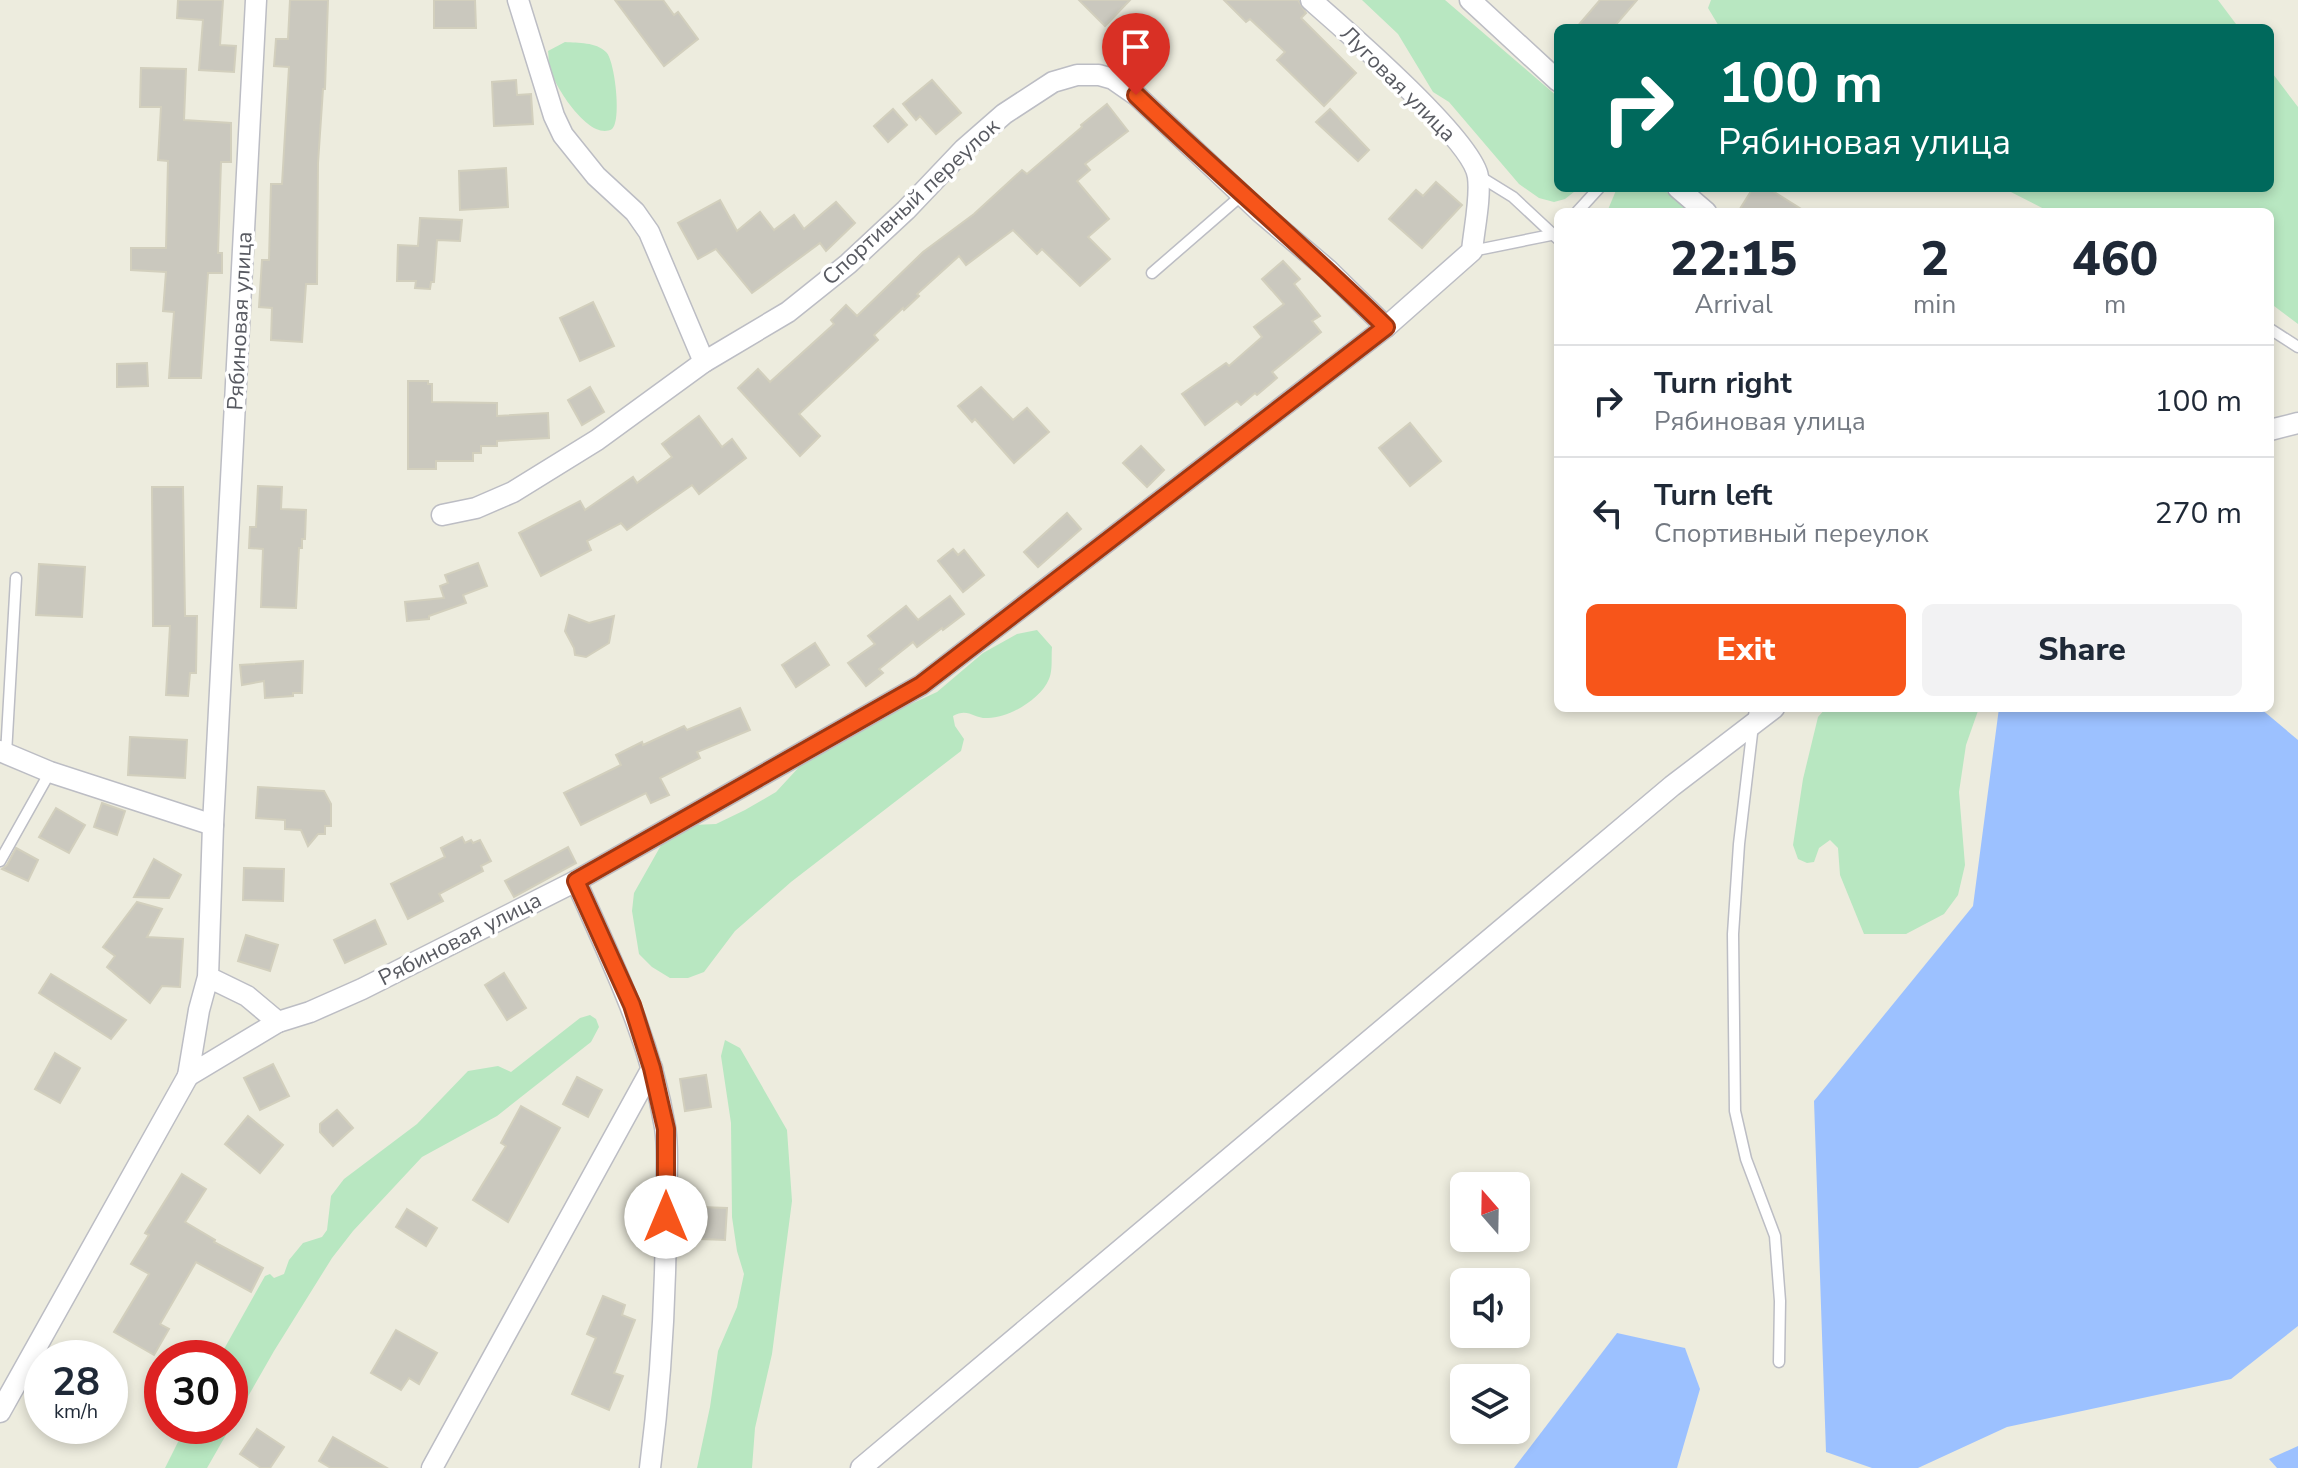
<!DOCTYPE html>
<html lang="en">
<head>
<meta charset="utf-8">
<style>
  :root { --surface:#fff; --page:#f2f2f3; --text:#1f2937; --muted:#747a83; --line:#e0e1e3; --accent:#f7551a }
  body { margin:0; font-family:"Nunito Sans",sans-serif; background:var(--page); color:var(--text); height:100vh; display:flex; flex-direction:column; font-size:30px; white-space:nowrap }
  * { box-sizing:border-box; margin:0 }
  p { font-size:26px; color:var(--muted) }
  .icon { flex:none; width:44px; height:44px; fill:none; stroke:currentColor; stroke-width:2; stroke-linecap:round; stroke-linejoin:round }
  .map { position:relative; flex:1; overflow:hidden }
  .details { position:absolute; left:1554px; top:208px; width:720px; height:504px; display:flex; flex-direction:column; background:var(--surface); border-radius:12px; box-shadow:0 4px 12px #0003 }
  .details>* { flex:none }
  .hud { position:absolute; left:1554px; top:24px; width:720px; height:168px; border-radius:12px; box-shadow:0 4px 12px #0003; background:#00695c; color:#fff; overflow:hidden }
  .needle { width:52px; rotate:340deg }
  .fabs { position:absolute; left:1450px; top:1172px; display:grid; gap:16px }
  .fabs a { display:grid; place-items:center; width:80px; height:80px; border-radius:12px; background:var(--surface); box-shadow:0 4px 12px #0003; font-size:40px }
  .speed { position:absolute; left:24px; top:1340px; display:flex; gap:16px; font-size:40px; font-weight:700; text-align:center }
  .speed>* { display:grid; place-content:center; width:104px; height:104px; border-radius:50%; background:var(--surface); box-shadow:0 4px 12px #0003; line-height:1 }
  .speed small { font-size:20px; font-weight:400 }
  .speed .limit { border:12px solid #d22; background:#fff; color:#111 }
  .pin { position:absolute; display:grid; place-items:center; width:68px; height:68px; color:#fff; margin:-82px -34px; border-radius:50% 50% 50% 0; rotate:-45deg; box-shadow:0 0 8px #0007 }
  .pin .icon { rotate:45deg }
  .me { position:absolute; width:88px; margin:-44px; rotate:0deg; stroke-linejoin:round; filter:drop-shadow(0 0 6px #0008) }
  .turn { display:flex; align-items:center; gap:28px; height:168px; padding:0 32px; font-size:36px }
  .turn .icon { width:104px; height:104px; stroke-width:2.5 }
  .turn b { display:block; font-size:56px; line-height:68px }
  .eta { display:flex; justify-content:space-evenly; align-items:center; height:136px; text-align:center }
  .eta b { font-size:48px; font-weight:800; line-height:56px }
  .button { display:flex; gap:16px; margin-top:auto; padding:16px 32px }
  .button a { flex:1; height:92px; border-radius:12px; background:var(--accent); color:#fff; font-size:32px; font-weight:800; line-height:92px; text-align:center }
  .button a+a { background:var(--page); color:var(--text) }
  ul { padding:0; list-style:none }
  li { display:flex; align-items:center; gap:24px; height:112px; padding:0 32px; border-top:2px solid var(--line) }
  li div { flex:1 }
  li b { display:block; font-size:30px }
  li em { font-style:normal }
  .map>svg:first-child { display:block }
  .green { fill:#b8e7c1 }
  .water { fill:#9cc1ff }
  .building { fill:#cac8be; stroke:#d2cfbd; stroke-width:2 }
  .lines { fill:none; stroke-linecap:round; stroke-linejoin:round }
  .service-casing { stroke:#bcbdc4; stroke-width:13 }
  .minor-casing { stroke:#bcbdc4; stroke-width:23 }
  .service { stroke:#fff; stroke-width:10 }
  .minor { stroke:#fff; stroke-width:20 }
  .route-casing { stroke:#a13711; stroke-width:20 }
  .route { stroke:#f7551a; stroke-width:14 }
  .labels { text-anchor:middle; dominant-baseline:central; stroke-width:7; stroke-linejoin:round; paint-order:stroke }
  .street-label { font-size:22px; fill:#585a61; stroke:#fff }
</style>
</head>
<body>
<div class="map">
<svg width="2298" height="1468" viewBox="0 0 2298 1468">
  <rect width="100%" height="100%" fill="#edecde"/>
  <g class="green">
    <polygon points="1362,0 1445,0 1558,97 1558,188 1579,188 1565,199 1554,202 1539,198 1519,184 1449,102 1433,92 1398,34"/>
    <polygon points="1711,0 2218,0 2239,28 1720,28 1708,8"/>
    <path d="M565 42C578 43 596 42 606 52 615 60 622 122 612 129 590 142 555 87 550 69 548 64 549 57 548 51Z"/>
    <polygon points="2270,70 2298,107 2298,324 2270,303 2270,212 2050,212 2003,188 2270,188"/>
    <polygon points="1617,188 1662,188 1689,212 1607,212"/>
    <path d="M1037 630 1052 647C1051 657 1053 670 1049 679 1041 699 1009 718 988 718 974 719 968 707 953 716L955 726 964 739 961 751 791 882 735 931 704 972 688 978H670L652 967 639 954 632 911 634 893 664 840 693 825 716 824 745 810 776 792 800 766 830 741 937 692 983 653 1017 634Z"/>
    <polygon points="1826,708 1979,708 1966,745 1959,792 1965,865 1958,895 1944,914 1906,934 1864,934 1840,875 1838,848 1830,840 1819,848 1814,862 1807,863 1798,859 1793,845 1803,779 1818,717"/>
    <polygon points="590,1015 596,1019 599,1027 591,1042 497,1116 422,1157 353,1231 332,1258 274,1351 207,1468 165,1468 186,1426 230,1426 230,1358 219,1358 265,1276 270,1274 274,1278 284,1274 289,1260 303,1243 322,1237 327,1230 331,1196 344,1179 417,1124 468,1071 498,1066 511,1072 580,1018"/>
    <polygon points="725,1040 740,1048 787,1130 792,1201 772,1354 755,1428 752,1468 697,1468 710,1407 718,1351 737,1307 744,1274 737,1251 732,1217 731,1123 721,1056"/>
  </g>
  <g class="water">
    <polygon points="1999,708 2260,708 2298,740 2298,1326 2231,1379 2007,1427 1918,1468 1872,1468 1826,1452 1814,1101 1973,906"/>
    <polygon points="1617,1333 1685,1348 1700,1389 1677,1468 1514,1468"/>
    <polygon points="2298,1446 2298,1468 2277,1468 2269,1459"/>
  </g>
  <g class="building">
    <polygon points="178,0 223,0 220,45 236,46 234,72 199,70 203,20 177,18"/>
    <polygon points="290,0 328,0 325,89 323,89 318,163 317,284 306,284 302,342 271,340 272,308 259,307 262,260 269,260 271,184 282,184 289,67 274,66 276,39 288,39"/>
    <polygon points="434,0 475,0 476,28 434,28"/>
    <polygon points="615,0 663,0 674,15 678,12 698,39 664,66"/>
    <polygon points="1079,0 1130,0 1105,26"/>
    <polygon points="1224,0 1298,0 1306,13 1301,18 1356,73 1324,106 1277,60 1285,52 1250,19 1246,22"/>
    <polygon points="1600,0 1637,0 1613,28 1576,28"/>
    <polygon points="141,68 186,69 184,120 231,123 231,162 221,162 218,253 222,253 222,273 208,273 201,378 169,378 174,312 163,311 166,272 131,270 131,248 166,248 168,161 158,160 161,107 140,107"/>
    <polygon points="516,80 517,95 531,94 533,124 494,126 492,82"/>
    <polygon points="932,80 961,113 936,134 920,116 916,120 903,104"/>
    <polygon points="1107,104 1128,131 1085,164 1090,170 1077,181 1109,219 1088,237 1110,259 1080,286 1042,249 1037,254 1013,230 966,265 959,256 917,294 919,296 904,310 903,308 874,335 878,340 799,414 820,436 800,456 738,388 758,369 770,382 834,324 831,320 846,305 857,316 923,252 974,214 1022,170 1027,174 1082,127 1081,125"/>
    <polygon points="893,109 907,125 888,142 874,126"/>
    <polygon points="1330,109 1369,150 1358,161 1316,122"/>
    <polygon points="506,168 508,207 460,210 459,171"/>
    <polygon points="1436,182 1462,205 1422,248 1389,219 1416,190 1423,196"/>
    <polygon points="1753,188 1768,188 1806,212 1738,212"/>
    <polygon points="720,200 737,231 760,212 774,230 794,215 804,229 836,202 855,223 826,251 820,243 752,293 716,249 698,259 678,223"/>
    <polygon points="420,218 462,220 460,241 437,240 434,282 431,282 430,289 415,288 416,281 397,281 398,245 418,246"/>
    <polygon points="1283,261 1300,279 1294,284 1320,316 1312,321 1321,332 1272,372 1277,378 1257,395 1255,393 1241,405 1237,401 1205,425 1182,394 1226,363 1229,366 1262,337 1254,327 1284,304 1262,279"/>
    <polygon points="593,302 614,346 580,361 560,318"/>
    <polygon points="147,363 148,386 117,387 117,364"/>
    <polygon points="408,381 428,381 428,384 432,384 432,402 497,403 497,416 548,413 549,438 497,441 497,446 481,446 481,453 473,453 473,461 436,461 436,469 408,469"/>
    <polygon points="590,387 604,412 582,425 568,400"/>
    <polygon points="981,387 1013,420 1027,408 1049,432 1014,463 975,419 972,422 958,406"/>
    <polygon points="699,416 722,447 732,439 746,458 699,494 692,485 627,530 621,523 587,541 591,550 541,576 519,533 580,501 585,510 633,477 637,483 672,457 662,444"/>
    <polygon points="1410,423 1441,461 1410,486 1379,448"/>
    <polygon points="1141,446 1164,470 1147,487 1123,463"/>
    <polygon points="258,486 282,487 281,509 306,510 305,539 302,539 302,548 299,548 296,608 261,607 263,549 249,548 250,527 256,527"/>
    <polygon points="152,487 183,487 185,616 197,616 196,673 190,673 188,696 166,695 170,626 153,626"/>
    <polygon points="1067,513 1081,529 1038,567 1024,552"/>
    <polygon points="953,549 958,555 964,550 984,575 963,592 938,561"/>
    <polygon points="478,563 487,586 463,595 466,603 429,616 429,619 407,621 405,602 444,598 440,586 448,583 445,575"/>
    <polygon points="39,564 85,567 82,617 36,615"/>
    <polygon points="950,596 964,614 943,630 942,628 917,647 913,642 879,669 883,673 866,686 848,663 875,644 868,636 906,606 918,620"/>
    <polygon points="569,615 589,623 614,616 609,643 586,657 575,655 574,648 565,631"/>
    <polygon points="815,643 829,665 796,687 782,665"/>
    <polygon points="303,661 302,693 293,693 293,696 265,698 264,681 242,685 240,665"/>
    <polygon points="740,708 750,730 697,752 700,758 660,778 669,795 651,803 646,793 581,825 564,793 621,765 616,755 642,742 643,745 684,726 687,730"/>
    <polygon points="130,737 187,740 185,778 128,775"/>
    <polygon points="258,787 324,791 331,804 331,826 325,826 325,834 318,834 308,846 301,830 285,829 285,820 256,818"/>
    <polygon points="102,803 125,811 117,835 94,827"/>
    <polygon points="56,808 85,825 69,853 39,837"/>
    <polygon points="462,837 465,843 471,840 473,843 480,840 491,861 481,866 483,871 439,894 443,901 408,919 391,884 445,857 441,848"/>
    <polygon points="568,847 576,863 514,897 505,881"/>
    <polygon points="16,848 38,860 28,881 2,869 7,865"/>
    <polygon points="154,859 181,875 169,898 134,897"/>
    <polygon points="244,868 284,869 283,901 243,900"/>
    <polygon points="137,902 162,909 147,937 183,939 180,987 162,986 150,1003 107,967 115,956 103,947"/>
    <polygon points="375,920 386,944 345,963 334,940"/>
    <polygon points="246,935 278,945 270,971 238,961"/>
    <polygon points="504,973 526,1008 507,1020 485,985"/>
    <polygon points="51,974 126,1020 111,1039 39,993"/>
    <polygon points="55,1053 80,1068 60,1103 35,1089"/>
    <polygon points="273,1064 289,1096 260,1110 244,1078"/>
    <polygon points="706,1075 711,1107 685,1111 680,1079"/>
    <polygon points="577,1077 602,1090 588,1117 563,1104"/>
    <polygon points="521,1106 560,1128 508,1222 473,1200 506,1146 501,1143"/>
    <polygon points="337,1110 353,1128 333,1146 320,1132 320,1124"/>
    <polygon points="248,1116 283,1145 260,1173 225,1144"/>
    <polygon points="182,1174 206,1189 185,1222 215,1240 214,1242 263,1268 251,1292 196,1262 160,1324 169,1329 154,1355 114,1332 149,1274 131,1264 149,1235 145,1233"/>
    <polygon points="701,1207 727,1208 725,1240 700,1239"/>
    <polygon points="407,1209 437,1228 426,1246 396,1227"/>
    <polygon points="603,1296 625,1305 622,1315 635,1320 614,1373 623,1376 609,1410 572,1394 596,1338 587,1334"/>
    <polygon points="396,1330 437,1353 419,1384 409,1378 401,1390 371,1373"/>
    <polygon points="257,1429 284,1447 270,1468 261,1468 240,1454"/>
    <polygon points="333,1437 387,1468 331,1468 319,1461"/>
  </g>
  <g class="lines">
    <g class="service-casing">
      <g id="service">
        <polyline points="1479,176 1513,197 1558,239"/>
        <polyline points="1577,212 1599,188"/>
        <polyline points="1472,251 1556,234"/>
        <polyline points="1152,273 1242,195"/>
        <polyline points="2270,329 2298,347"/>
        <polyline points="1755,708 1739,844 1733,934 1735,1111 1746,1159 1775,1236 1780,1301 1779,1362"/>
        <polyline points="6,754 16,578"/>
        <polyline points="0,861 50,772"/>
      </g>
    </g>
    <g class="minor-casing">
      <g id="minor">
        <polyline points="518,0 554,116 563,135 596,176 635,212 649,232 704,362"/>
        <polyline points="1470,0 1558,81"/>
        <polyline points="1678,188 1706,212"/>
        <polyline points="2270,430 2298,423"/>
        <polyline points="442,515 476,508 513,492 597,440 704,362 788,312 848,264 906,210 964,149 1004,114 1053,82 1077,75 1099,75 1113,79 1136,95 1260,212 1327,269 1386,327"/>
        <polyline points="0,751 50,772 213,825"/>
        <path d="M576 881C612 963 650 1037 665 1127 669 1152 666 1180 666 1206 666 1293 661 1382 650 1468"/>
        <polyline points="208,977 247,996 278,1022 188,1076 199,1010 208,977 213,825 256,0"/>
        <path d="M278 1022 310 1012 362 989 576 881 921 685 1386 327 1472 251C1474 229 1481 198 1478 177 1474 141 1343 28 1311 0"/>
        <polyline points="0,1412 188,1076"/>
        <polyline points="432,1468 652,1068"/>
        <polyline points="861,1468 1672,786 1774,708"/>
      </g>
    </g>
    <use href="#service" class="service"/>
    <use href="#minor" class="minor"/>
  </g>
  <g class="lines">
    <g class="route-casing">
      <path id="route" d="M666 1217V1129L652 1068 632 1005 576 881 921 685 1386 327C1305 247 1218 174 1136 95"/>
    </g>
    <use href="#route" class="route"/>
  </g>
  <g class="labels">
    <g class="street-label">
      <text transform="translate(1398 84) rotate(45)">Луговая улица</text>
      <text transform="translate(911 202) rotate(-43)">Спортивный переулок</text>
      <text transform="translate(240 321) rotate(-87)">Рябиновая улица</text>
      <text transform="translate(460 939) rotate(-27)">Рябиновая улица</text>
    </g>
  </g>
</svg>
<div class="fabs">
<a><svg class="needle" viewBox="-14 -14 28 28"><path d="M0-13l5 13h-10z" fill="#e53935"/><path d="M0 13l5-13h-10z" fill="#747a83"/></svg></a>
<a><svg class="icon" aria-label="sound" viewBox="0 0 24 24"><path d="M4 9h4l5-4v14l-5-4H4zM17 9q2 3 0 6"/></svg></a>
<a><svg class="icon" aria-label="layers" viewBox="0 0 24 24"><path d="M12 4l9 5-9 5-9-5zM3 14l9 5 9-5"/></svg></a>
</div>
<div class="speed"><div>28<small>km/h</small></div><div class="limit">30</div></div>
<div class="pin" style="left:1136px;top:95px;background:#d93025"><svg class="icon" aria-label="arrive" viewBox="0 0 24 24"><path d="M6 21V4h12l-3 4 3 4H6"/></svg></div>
<svg class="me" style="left:666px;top:1217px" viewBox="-20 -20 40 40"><circle r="19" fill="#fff"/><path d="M0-13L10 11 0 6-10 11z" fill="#f7551a"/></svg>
<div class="hud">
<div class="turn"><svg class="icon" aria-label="right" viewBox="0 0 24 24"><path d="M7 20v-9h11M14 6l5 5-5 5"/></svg><div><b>100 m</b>Рябиновая улица</div></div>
</div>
<section class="details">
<div class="eta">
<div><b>22:15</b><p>Arrival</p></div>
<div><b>2</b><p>min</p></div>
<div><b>460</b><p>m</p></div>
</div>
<ul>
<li><svg class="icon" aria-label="right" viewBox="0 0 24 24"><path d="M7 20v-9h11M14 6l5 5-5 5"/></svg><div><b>Turn right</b><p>Рябиновая улица</p></div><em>100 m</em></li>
<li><svg class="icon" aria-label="left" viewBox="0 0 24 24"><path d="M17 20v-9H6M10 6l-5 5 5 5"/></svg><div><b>Turn left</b><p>Спортивный переулок</p></div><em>270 m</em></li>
</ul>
<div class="button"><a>Exit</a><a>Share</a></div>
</section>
</div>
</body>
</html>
